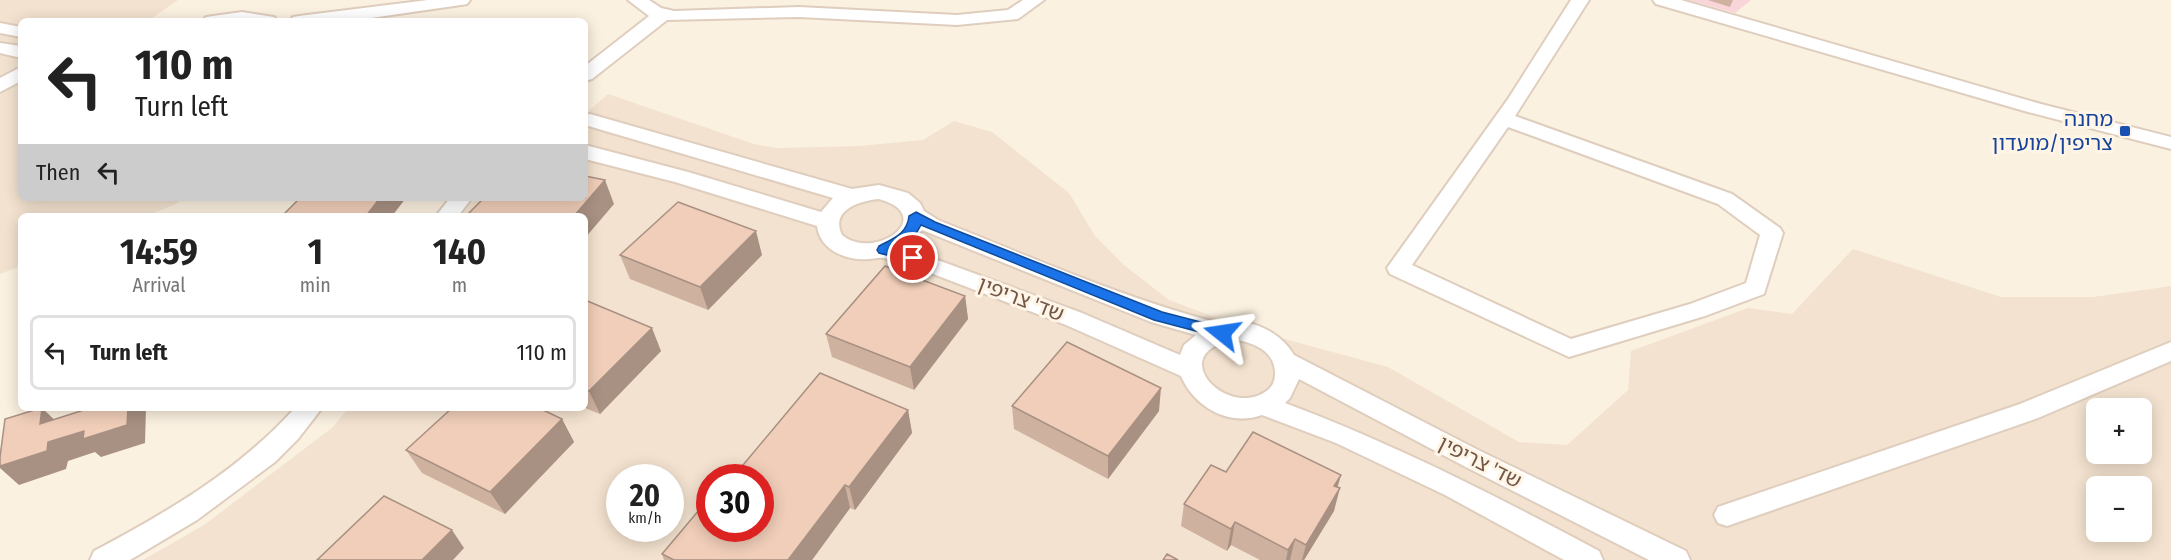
<!DOCTYPE html>
<html lang="en">
<head>
<meta charset="utf-8">
<style>
  :root { --surface:#fff; --page:#f2f2f2; --text:#222; --muted:#767676; --line:#e0e0e0 }
  body { margin:0; font-family:"Fira Sans Condensed","Noto Sans Hebrew",sans-serif; background:var(--page); color:var(--text); height:100vh; display:flex; flex-direction:column; font-size:22px; white-space:nowrap }
  * { box-sizing:border-box; margin:0 }
  p { font-size:20px; color:var(--muted) }
  .icon { flex:none; width:33px; height:33px; fill:none; stroke:currentColor; stroke-width:2; stroke-linecap:round; stroke-linejoin:round }
  .map { position:relative; flex:1; overflow:hidden }
  .sheet { position:absolute; left:18px; top:213px; width:570px; height:198px; display:flex; flex-direction:column; background:var(--surface); border-radius:9px; box-shadow:0 3px 15px #0003 }
  .sheet>* { flex:none }
  .hud { position:absolute; left:18px; top:18px; width:570px; height:183px; border-radius:9px; box-shadow:0 3px 15px #0003; background:#fff; color:var(--text); overflow:hidden }
  .buttons { position:absolute; left:2086px; top:398px; display:grid; gap:12px }
  .buttons a { display:grid; place-items:center; width:66px; height:66px; border-radius:9px; background:var(--surface); box-shadow:0 3px 15px #0003; font-size:30px }
  .speed { position:absolute; left:606px; top:464px; display:flex; gap:12px; font-size:30px; font-weight:700; text-align:center }
  .speed>* { display:grid; place-content:center; width:78px; height:78px; border-radius:50%; background:var(--surface); box-shadow:0 3px 15px #0003; line-height:1 }
  .speed small { font-size:15px; font-weight:400 }
  .speed .limit { border:9px solid #d22; background:#fff; color:#111 }
  .pin { position:absolute; display:grid; place-items:center; width:51px; height:51px; color:#fff; margin:-26px; border:3px solid #fff; border-radius:50%; box-shadow:0 2px 6px #0007 }
  .me { position:absolute; width:66px; margin:-33px; rotate:285deg; stroke-linejoin:round; filter:drop-shadow(0 0 4px #0008) }
  .turn { display:flex; align-items:center; gap:21px; height:126px; padding:0 18px; font-size:27px }
  .turn .icon { width:78px; height:78px; stroke-width:2.5 }
  .turn b { display:block; font-size:42px; line-height:51px }
  .then { display:flex; align-items:center; height:57px; padding:0 18px; background:#0003; gap:12px; font-size:22px }
  .eta { display:flex; justify-content:space-evenly; align-items:center; height:102px; text-align:center }
  .eta b { font-size:36px; font-weight:700; line-height:42px }
  ul { padding:0; list-style:none }
  li { display:flex; align-items:center; gap:18px; height:75px; margin:0 12px 9px; padding:0 6px; border:3px solid var(--line); border-radius:9px }
  li div { flex:1 }
  li b { display:block; font-size:22px }
  li em { font-style:normal }
  .map>svg:first-child { display:block }
  .residential { fill:#f3e2cf; fill-rule:evenodd }
  .medical { fill:#f9d4d9 }
  .lines { fill:none; stroke-linecap:round; stroke-linejoin:round }
  .street-casing { stroke:#dfcdbd; stroke-width:4 }
  .street { fill:#fff; fill-rule:evenodd }
  .wall { fill:#ceb19f }
  .shaded-wall { fill:#a89082 }
  .building { fill:#f0ceb9; stroke:#a89082; stroke-width:1.5 }
  .route { fill:#1a73e8; stroke:#114b97; stroke-width:1.5 }
  .transit-dot { fill:#1a4fb4; stroke:#fff5e6; stroke-width:2 }
  .labels { text-anchor:middle; dominant-baseline:central; stroke-width:6; stroke-linejoin:round; paint-order:stroke }
  .transit-label { font-size:21px; fill:#164399; stroke:#fff5e6; text-anchor:end }
  .street-label { font-size:21px; fill:#725748; stroke:#fff5e6 }
</style>
</head>
<body>
<div class="map">
<svg width="2171" height="560" viewBox="0 0 2171 560">
  <rect width="100%" height="100%" fill="#fbf1e1"/>
  <g class="residential">
    <polygon points="0,0 178,0 148,21 21,21 21,198 183,198 176,204 146,216 21,216 21,266 0,274"/>
    <path d="M608 94 754 144 777 148 859 146 923 140 954 121 992 132 1069 193 1095 236 1124 265 1169 300 1244 328 1388 367 1519 442 1567 445 1628 390 1631 351 1748 308 1792 314 1853 249 2001 297H2093L2171 286V560H143L204 525 333 427 348 408H585V216H460L476 198H585V114ZM2097 408H2142V453H2097ZM620 477H670V528H620ZM710 477H760V528H710ZM2097 486H2142V531H2097Z"/>
  </g>
  <polygon class="medical" points="1689,0 1751,0 1735,13"/>
  <g class="lines">
    <g class="street-casing">
      <g id="street">
        <polygon points="428,0 470,0 467,4 461,5 350,21 290,21 293,17 299,16"/>
        <polygon points="628,0 649,0 661,8 674,11 799,7 957,15 1008,10 1023,0 1044,0 1018,19 957,25 799,17 667,20 592,79 585,81 585,66 649,16"/>
        <path d="M1571 0H1589L1515 116 1732 194 1780 228 1783 233 1764 294 1705 316 1569 357 1390 274 1387 268 1508 99ZM1508 127 1718 204 1760 235 1746 283 1690 304 1571 339 1412 265Z"/>
        <polygon points="1653,0 1681,0 2041,104 2171,137 2171,149 2028,112 1656,4"/>
        <polygon points="242,12 274,17 277,21 203,21 206,17"/>
        <polygon points="0,23 21,27 21,37 0,33"/>
        <polygon points="0,43 21,46 21,58 0,53"/>
        <polygon points="21,67 21,81 0,92 0,78"/>
        <path d="M590 114 852 189 879 185 908 193 920 203 924 211 938 220C1029 256 1120 297 1215 322 1224 325 1228 322 1237 322 1260 322 1283 336 1294 355L1480 451 1686 551 1690 560H1649L1462 465 1299 379 1290 398 1285 403C1395 444 1496 496 1599 551L1603 560H1564L1445 495 1336 443 1262 415C1229 427 1194 407 1181 376L1066 325 907 264C899 262 891 259 883 258 878 257 874 259 869 259 846 261 820 250 817 226L675 182 585 159V145L688 172 821 212 833 198 585 125V115ZM879 199C939 216 874 262 842 235 830 210 859 201 879 199ZM922 230 1151 322 1196 335 1184 345 1180 355 1082 313 905 248ZM1237 340C1255 343 1275 352 1275 373 1275 379 1274 384 1269 389 1234 419 1176 367 1215 346 1221 342 1230 341 1237 340Z"/>
        <polygon points="450,198 472,198 458,216 436,216"/>
        <polygon points="2171,342 2171,361 2038,418 1727,526 1718,523 1714,515 1718,507 2020,404"/>
        <path d="M295 408H322L298 439 275 462 197 520 130 560H90L94 551C168 512 239 470 295 408Z"/>
      </g>
    </g>
    <use href="#street" class="street"/>
  </g>
  <g class="wall">
    <polygon points="1708,0 1733,0 1730,7"/>
    <polygon points="620,255 762,255 708,310 630,279"/>
    <polygon points="965,296 968,319 914,390 832,357 826,334"/>
    <polygon points="585,300 661,351 600,414 585,408"/>
    <polygon points="1012,406 1159,411 1108,479 1014,429"/>
    <polygon points="908,410 912,433 855,510 850,508 812,560 664,560 662,554 738,471"/>
    <polygon points="562,419 574,442 505,514 422,473 406,450"/>
    <polygon points="1226,472 1341,475 1337,487 1334,511 1304,560 1260,560 1231,545 1227,551 1181,526 1184,504"/>
  </g>
  <g class="shaded-wall">
    <polygon points="605,180 614,204 585,238 585,216 574,216"/>
    <polygon points="380,198 406,198 392,216 366,216"/>
    <polygon points="756,231 762,255 708,310 700,287"/>
    <polygon points="965,296 968,319 914,390 910,367"/>
    <polygon points="652,328 661,351 600,414 589,391"/>
    <polygon points="1161,388 1159,411 1108,479 1108,456"/>
    <polygon points="42,408 61,426 84,431 128,408 146,408 145,443 101,457 95,452 68,461 66,469 19,485 0,468 0,466 40,424"/>
    <polygon points="908,410 912,433 855,510 849,487"/>
    <polygon points="562,419 574,442 505,514 490,492"/>
    <polygon points="1341,475 1335,496 1340,488 1334,511 1304,560 1302,560 1306,545 1334,486"/>
    <polygon points="845,485 850,508 812,560 788,560"/>
    <polygon points="1235,522 1231,545 1227,551 1231,529"/>
    <polygon points="452,530 464,548 453,560 422,560"/>
    <polygon points="1295,539 1290,560 1286,560 1288,550"/>
  </g>
  <g class="building">
    <polygon points="585,176 605,180 574,216 466,216 484,198 585,198"/>
    <polygon points="300,198 380,198 366,216 282,216"/>
    <polygon points="678,202 756,231 700,287 620,255"/>
    <polygon points="885,266 965,296 910,367 826,334"/>
    <polygon points="585,300 652,328 589,391 585,389"/>
    <polygon points="1067,342 1161,388 1108,456 1012,406"/>
    <polygon points="820,373 908,410 849,487 845,485 788,560 674,560 662,554 710,497 710,528 760,528 760,477 726,477 733,469 738,471"/>
    <polygon points="41,408 42,408 40,424 90,408 128,408 127,425 83,439 84,431 48,442 47,451 0,466 0,457 5,419"/>
    <polygon points="452,408 539,408 562,419 490,492 406,450"/>
    <polygon points="1253,432 1341,475 1334,486 1340,488 1306,545 1295,539 1288,550 1235,522 1231,529 1184,504 1211,465 1226,472"/>
    <polygon points="384,496 452,530 422,560 317,560"/>
    <polygon points="1167,554 1178,560 1163,560"/>
  </g>
  <path class="route" d="M916 212 935 222 1162 312 1227 329 1229 333 1222 338 1154 320 921 225 913 239 896 248 917 254 919 258 917 261 913 262 879 253 877 250 879 246C894 238 907 234 909 216Z"/>
  <rect class="transit-dot" x="2119" y="125" width="12" height="12" rx="3"/>
  <g class="labels">
    <g class="transit-label">
      <text x="2113" y="119">מחנה<tspan x="2113" dy="24">צריפין/מועדון</tspan></text>
    </g>
    <g class="street-label">
      <text transform="translate(1021 299) rotate(21)">שד' צריפין</text>
      <text transform="translate(1480 462) rotate(27)">שד' צריפין</text>
    </g>
  </g>
</svg>
<div class="buttons">
<a>+</a>
<a>−</a>
</div>
<div class="speed"><div>20<small>km/h</small></div><div class="limit">30</div></div>
<div class="pin" style="left:913px;top:258px;background:#d93025"><svg class="icon" aria-label="arrive" viewBox="0 0 24 24"><path d="M6 21V4h12l-3 4 3 4H6"/></svg></div>
<svg class="me" style="left:1222px;top:333px" viewBox="-20 -20 40 40"><path d="M0-17L14 15 0 8-14 15z" fill="#1a73e8" stroke="#fff" stroke-width="4"/></svg>
<div class="hud">
<div class="turn"><svg class="icon" aria-label="left" viewBox="0 0 24 24"><path d="M17 20v-9H6M10 6l-5 5 5 5"/></svg><div><b>110 m</b>Turn left</div></div>
<div class="then">Then<svg class="icon" aria-label="left" viewBox="0 0 24 24"><path d="M17 20v-9H6M10 6l-5 5 5 5"/></svg></div>
</div>
<section class="sheet">
<div class="eta">
<div><b>14:59</b><p>Arrival</p></div>
<div><b>1</b><p>min</p></div>
<div><b>140</b><p>m</p></div>
</div>
<ul>
<li><svg class="icon" aria-label="left" viewBox="0 0 24 24"><path d="M17 20v-9H6M10 6l-5 5 5 5"/></svg><div><b>Turn left</b></div><em>110 m</em></li>
</ul>
</section>
</div>
</body>
</html>
